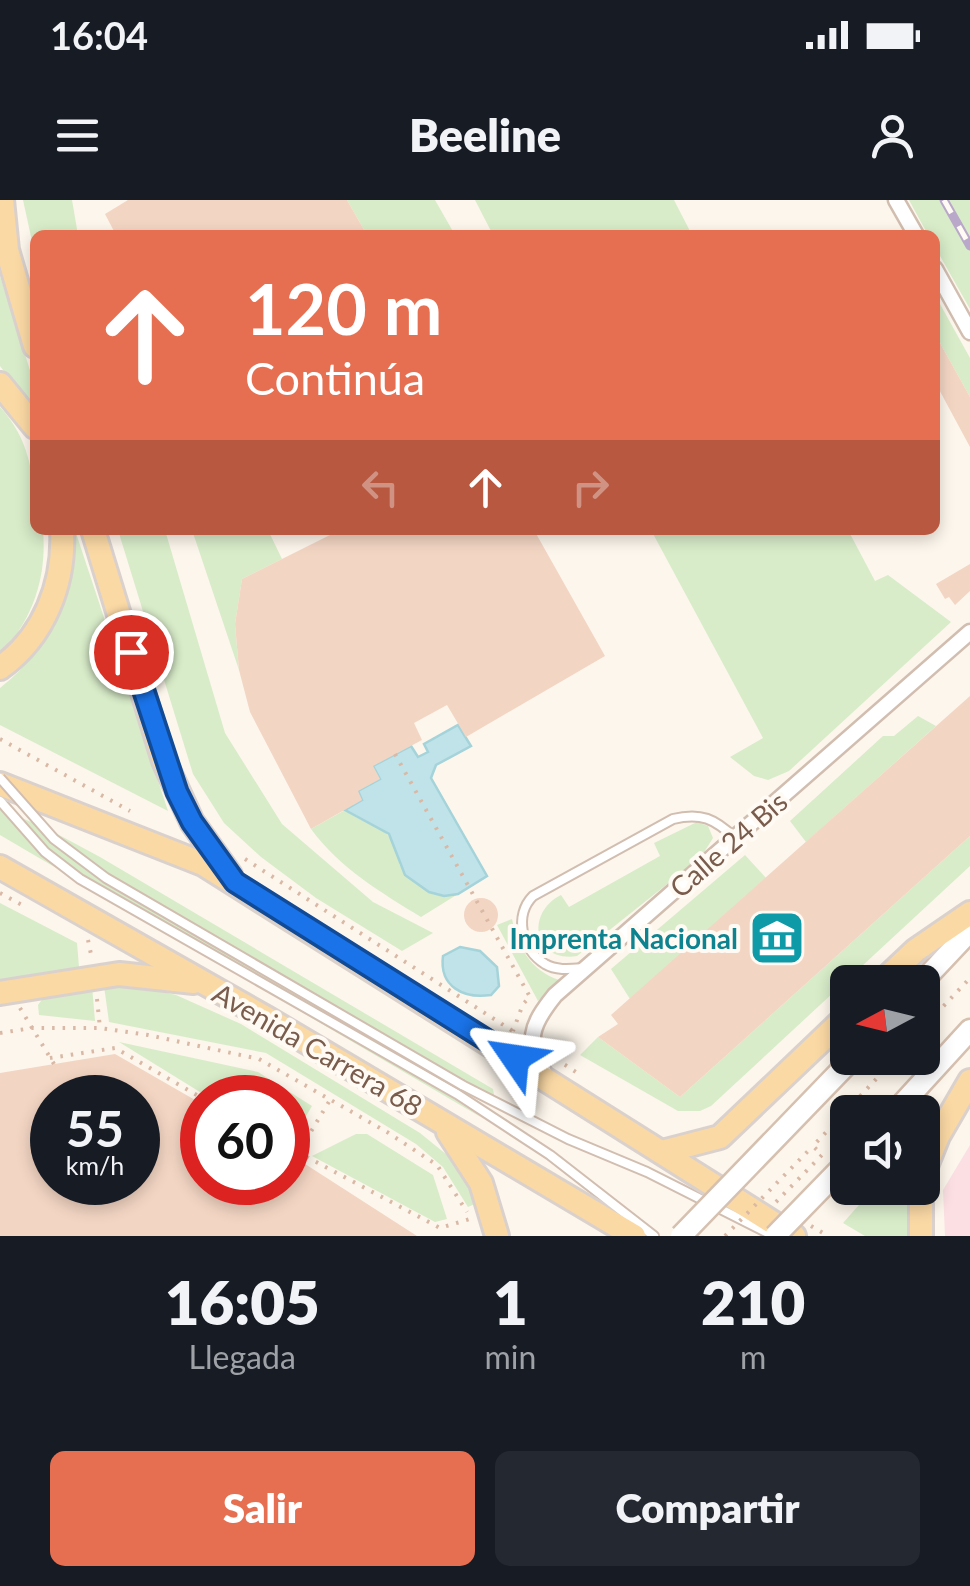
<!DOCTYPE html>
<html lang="es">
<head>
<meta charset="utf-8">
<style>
  :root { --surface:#171b24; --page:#242831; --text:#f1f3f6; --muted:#9ea1a6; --accent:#e76f51 }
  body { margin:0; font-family:Lato,sans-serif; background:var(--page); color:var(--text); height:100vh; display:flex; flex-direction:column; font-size:38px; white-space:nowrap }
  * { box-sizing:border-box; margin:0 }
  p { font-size:32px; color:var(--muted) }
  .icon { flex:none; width:55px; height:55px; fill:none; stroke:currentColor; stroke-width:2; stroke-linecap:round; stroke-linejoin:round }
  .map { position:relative; height:1036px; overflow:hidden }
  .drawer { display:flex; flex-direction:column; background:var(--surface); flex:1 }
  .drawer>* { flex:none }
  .guide { position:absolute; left:30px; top:30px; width:910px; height:305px; border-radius:15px; box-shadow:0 5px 15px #0003; background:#e76f51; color:#fff; overflow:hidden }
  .needle { width:65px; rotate:263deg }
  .controls { position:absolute; left:830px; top:765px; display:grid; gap:20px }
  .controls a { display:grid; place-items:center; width:110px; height:110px; border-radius:15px; background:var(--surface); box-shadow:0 5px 15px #0003; font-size:50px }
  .speed { position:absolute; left:30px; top:875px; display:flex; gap:20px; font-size:50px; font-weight:700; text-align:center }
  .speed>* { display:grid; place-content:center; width:130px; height:130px; border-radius:50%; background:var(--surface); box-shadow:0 5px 15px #0003; line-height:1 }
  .speed small { font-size:25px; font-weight:400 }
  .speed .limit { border:15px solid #d22; background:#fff; color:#111 }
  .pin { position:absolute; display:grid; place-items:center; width:85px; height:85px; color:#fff; margin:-42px; border:5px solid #fff; border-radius:50%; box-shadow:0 2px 10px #0007 }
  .me { position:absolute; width:110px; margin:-55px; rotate:302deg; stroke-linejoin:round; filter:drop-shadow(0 0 8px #0008) }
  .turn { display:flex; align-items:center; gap:35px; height:210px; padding:0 50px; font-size:45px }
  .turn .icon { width:130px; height:130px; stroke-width:2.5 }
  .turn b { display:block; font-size:70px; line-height:85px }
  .lanes { display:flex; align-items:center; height:95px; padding:0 50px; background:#0003; justify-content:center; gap:50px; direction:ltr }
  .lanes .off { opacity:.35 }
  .eta { display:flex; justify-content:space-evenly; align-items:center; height:170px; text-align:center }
  .eta b { font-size:60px; font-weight:800; line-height:70px }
  .primary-button { display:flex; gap:20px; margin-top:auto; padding:20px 50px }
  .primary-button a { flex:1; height:115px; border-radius:15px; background:var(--accent); color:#fff; font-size:40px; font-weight:800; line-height:115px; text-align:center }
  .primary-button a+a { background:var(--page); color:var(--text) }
  .status { display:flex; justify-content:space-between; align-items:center; height:70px; padding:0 50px; background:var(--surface); direction:ltr }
  .status svg { height:28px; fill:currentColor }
  header { display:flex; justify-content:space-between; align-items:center; height:130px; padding:0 50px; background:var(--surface); font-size:45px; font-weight:800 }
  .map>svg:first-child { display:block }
  .medical { fill:#fbdfe3 }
  .green { fill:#d8ecc9 }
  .water { fill:#bfe3e8; stroke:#a5d3da; stroke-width:2.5 }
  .building { fill:#f3d5c3; fill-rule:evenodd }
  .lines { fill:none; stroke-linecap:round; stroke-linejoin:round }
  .lane-casing { stroke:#d1beb0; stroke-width:12 }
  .street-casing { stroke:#d1beb0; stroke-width:19 }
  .secondary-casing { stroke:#d6c0b0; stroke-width:25 }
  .primary-casing { stroke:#dad1cd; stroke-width:28 }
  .path { stroke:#d9b8a5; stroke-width:4; stroke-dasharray:2.5 8; stroke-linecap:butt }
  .lane { stroke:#fff; stroke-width:8 }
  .street { stroke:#fff; stroke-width:14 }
  .secondary { stroke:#fff; stroke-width:20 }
  .primary { stroke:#fbd9a5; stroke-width:22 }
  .rail-casing { stroke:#b9a8c9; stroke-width:9 }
  .rail { stroke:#fffaf3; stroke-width:5; stroke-dasharray:15; stroke-linecap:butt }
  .lane-bridge-casing { stroke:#d1beb0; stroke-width:12; stroke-linecap:butt }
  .secondary-bridge-casing { stroke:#d6c0b0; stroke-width:25; stroke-linecap:butt }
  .path-bridge { stroke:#d9b8a5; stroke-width:4; stroke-dasharray:2.5 8; stroke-linecap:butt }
  .lane-bridge { stroke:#fff; stroke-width:8 }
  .secondary-bridge { stroke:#fff; stroke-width:20 }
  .route-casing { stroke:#114b97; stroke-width:25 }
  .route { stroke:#1a73e8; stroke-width:18 }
  .labels { text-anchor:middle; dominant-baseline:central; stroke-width:8; stroke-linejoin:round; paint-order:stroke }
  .street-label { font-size:28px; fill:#7a5c4d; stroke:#fffaf3 }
  .culture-label { font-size:28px; font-weight:bold; fill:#0d838f; stroke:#fffaf3; text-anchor:end }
</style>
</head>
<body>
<div class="status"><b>16:04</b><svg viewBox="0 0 49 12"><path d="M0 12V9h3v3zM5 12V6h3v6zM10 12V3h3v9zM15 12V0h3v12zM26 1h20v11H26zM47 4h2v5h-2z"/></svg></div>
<header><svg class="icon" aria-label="menu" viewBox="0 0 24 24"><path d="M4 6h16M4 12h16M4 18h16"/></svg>Beeline<svg class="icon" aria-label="person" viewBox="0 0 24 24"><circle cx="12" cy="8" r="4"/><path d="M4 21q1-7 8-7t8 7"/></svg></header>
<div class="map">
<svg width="970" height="1036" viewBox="0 0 970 1036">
  <rect width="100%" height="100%" fill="#fdf6ec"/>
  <polygon class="medical" points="970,945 970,1036 945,1036 943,990"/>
  <g class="green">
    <polygon points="23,0 72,0 78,35 35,35 35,55"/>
    <polygon points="347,0 435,0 455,35 367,35"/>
    <polygon points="475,0 674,0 692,35 493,35"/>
    <polygon points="909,0 970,0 970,109 935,47 935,35 928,35"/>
    <polygon points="0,76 35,186 33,209 0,166"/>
    <polygon points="935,95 970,158 970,197 935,134"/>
    <path d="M0 207C33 243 35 284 35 330H43C47 377 33 420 0 454Z"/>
    <path d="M69 330H75L168 611 0 525V488C56 443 70 400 69 330Z"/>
    <polygon points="118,330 165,330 225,533 282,624 373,702 433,733 402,751 316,698 261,657 224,623 193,574"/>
    <polygon points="192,330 268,330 282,359 242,379 235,424 239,470"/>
    <polygon points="651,330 848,330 875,381 888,375 951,422 789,571 768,580 754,576 730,557 763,538"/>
    <polygon points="918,516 936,526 806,642 790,621 883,536 894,536"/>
    <polygon points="0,609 48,629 100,657 493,889 495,900 446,869 436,887 484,919 0,635"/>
    <path d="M345 610C377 633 391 621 400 666L444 696 458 694 421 717C380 692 340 668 311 629Z"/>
    <path d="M697 622 708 626 713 638 701 657 577 756C535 763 524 714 561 695L569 707 660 656 654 643Z"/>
    <polygon points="970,636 970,666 711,906 700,911 678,911 580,855 598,837 680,897"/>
    <polygon points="745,655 766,678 630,799 611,769"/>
    <polygon points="0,703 77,743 79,767 0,782"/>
    <path d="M512 719C518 747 530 770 559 780L538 801 497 725Z"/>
    <polygon points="130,784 176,795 241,824 420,933 452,959 477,1003 468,1007 443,967 416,944 266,853 109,822 104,786"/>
    <polygon points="92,786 95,821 39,815 38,805 44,797"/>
    <polygon points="119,842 258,872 312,906 288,947 288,898 208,897"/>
    <polygon points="356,934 367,934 433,975 447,1019 435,1022 312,956"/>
    <polygon points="874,988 909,988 910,1036 865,1036 843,1023"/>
  </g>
  <g class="water">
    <polygon points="458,525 471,546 436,565 431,578 487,676 458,694 444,696 429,692 405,675 389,634 345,610 362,600 358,591 380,579 373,566 411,546 418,557 428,552 424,544"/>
    <path d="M460 747 480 751 497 767 499 786 491 795C464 799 439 787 443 756Z"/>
  </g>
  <g class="building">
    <polygon points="128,0 347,0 367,35 116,35 105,14"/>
    <polygon points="935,134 970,197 970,247 935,182"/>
    <polygon points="340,330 534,330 605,456 466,537 447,505 414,523 422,540 373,566 380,579 358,591 362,600 311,629 250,512 239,470 235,424 242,379"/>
    <polygon points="970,364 970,391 955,405 949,397 945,399 936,384"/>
    <polygon points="970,496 970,636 680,897 598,837 618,824 611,815"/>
    <circle cx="481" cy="715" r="17"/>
    <path d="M115 854 202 904V982H288V953L417 1036H0V873ZM52 898H138V982H52Z"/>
  </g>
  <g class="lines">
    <g class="lane-casing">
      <g id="lane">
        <polyline points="0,601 45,652 80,679 457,894 550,955 654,1036"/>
        <path d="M585 768C571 769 557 771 545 764 521 749 514 715 533 696L673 619C701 612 715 619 735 638"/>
        <polyline points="462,885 568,939 647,972 774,1036"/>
      </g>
    </g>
    <g class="street-casing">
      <g id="street">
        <polyline points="896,0 916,35"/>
        <polyline points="935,69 970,132"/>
        <path d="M546 876C525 841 530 826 555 795L970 432"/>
      </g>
    </g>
    <g class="secondary-casing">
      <g id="secondary">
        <polyline points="922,782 970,731"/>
        <polyline points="895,912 970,830"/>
      </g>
    </g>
    <g class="primary-casing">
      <g id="primary">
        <polyline points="2,0 7,50 35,146"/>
        <polyline points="0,184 35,227"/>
        <polyline points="93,330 164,561 192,622 230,675"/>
        <path d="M0 468C44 437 65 383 62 330"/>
        <polyline points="0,584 203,664 794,1036"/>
        <polyline points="0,667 268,819 634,1036"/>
        <polyline points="882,782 916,750 970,713"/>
        <polyline points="0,793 119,774 194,782"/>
        <polyline points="448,932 481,983 497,1036"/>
        <polyline points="662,952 720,937 848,815"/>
        <polyline points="922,976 938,936 970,881"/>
        <polyline points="921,988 921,1036"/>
      </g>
    </g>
    <g class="path">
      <polyline points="0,539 130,611"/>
      <polyline points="395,554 530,797 523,804 513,831"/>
      <polyline points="245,659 519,835"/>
      <polyline points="0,693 22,705"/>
      <polyline points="88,740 92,759"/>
      <polyline points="97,799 100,828"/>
      <polyline points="20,808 54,864"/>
      <polyline points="922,829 970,778"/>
      <polyline points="0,833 32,828 100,828 148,835 259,859 387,932 437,965 467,1012"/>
      <polyline points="50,858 115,848 202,898"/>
      <polyline points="556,859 582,876"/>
      <polyline points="288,947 440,1028 470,1019"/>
      <polyline points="295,958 330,900"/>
      <polyline points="776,1002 822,955 813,946 896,858"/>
      <polyline points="811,1026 828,1036"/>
    </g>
    <use href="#lane" class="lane"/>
    <use href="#street" class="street"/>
    <use href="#secondary" class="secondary"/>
    <use href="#primary" class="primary"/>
    <g class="rail-casing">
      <polyline id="rail" points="944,0 970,46"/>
    </g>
    <use href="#rail" class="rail"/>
    <g class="lane-bridge-casing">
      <polyline id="lane-bridge" points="0,578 54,639 106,678 462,885"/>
    </g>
    <g class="secondary-bridge-casing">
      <g id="secondary-bridge">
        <polyline points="681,1036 851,860"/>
        <polyline points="775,1036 848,961"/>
      </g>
    </g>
    <polyline class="path-bridge" points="725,1036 813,946"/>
    <use href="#lane-bridge" class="lane-bridge"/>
    <use href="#secondary-bridge" class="secondary-bridge"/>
  </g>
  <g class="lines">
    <g class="route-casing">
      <polyline id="route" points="131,452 177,592 192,622 235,682 515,858"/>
    </g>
    <use href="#route" class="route"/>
  </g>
  <defs>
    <g id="museum-square" transform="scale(2.875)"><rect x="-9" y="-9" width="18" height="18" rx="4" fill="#0f9aa8" stroke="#fffaf3"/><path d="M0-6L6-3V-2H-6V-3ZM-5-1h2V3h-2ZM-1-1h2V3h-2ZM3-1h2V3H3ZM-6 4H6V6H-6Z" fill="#fff"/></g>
  </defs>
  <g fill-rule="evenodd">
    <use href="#museum-square" x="777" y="738"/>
  </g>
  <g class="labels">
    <g class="street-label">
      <text transform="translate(728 644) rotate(-41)">Calle 24 Bis</text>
      <text transform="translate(318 849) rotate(30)">Avenida Carrera 68</text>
    </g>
    <g class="culture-label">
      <text x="738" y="738">Imprenta Nacional</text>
    </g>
  </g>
</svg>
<div class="controls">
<a><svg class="needle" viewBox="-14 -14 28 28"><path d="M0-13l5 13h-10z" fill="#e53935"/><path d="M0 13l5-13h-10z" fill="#9ea1a6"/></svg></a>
<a><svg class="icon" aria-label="sound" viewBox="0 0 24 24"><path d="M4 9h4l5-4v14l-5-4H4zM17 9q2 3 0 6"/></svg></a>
</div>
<div class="speed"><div>55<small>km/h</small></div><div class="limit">60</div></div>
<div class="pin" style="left:131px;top:452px;background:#d93025"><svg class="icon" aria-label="arrive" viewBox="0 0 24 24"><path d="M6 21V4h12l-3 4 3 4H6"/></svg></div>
<svg class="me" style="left:515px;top:858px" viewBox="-20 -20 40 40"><path d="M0-17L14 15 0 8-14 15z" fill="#1a73e8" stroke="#fff" stroke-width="4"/></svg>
<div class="guide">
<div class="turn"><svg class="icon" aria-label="ahead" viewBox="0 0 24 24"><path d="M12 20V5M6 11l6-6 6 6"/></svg><div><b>120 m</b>Continúa</div></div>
<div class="lanes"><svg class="icon off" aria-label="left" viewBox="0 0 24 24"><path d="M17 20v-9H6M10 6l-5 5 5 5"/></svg><svg class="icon" aria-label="ahead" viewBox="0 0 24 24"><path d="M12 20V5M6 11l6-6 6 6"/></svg><svg class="icon off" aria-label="right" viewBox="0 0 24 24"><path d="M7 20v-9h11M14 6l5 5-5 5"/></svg></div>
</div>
</div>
<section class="drawer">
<div class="eta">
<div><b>16:05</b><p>Llegada</p></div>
<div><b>1</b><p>min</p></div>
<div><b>210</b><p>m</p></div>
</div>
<div class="primary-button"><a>Salir</a><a>Compartir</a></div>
</section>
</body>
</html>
